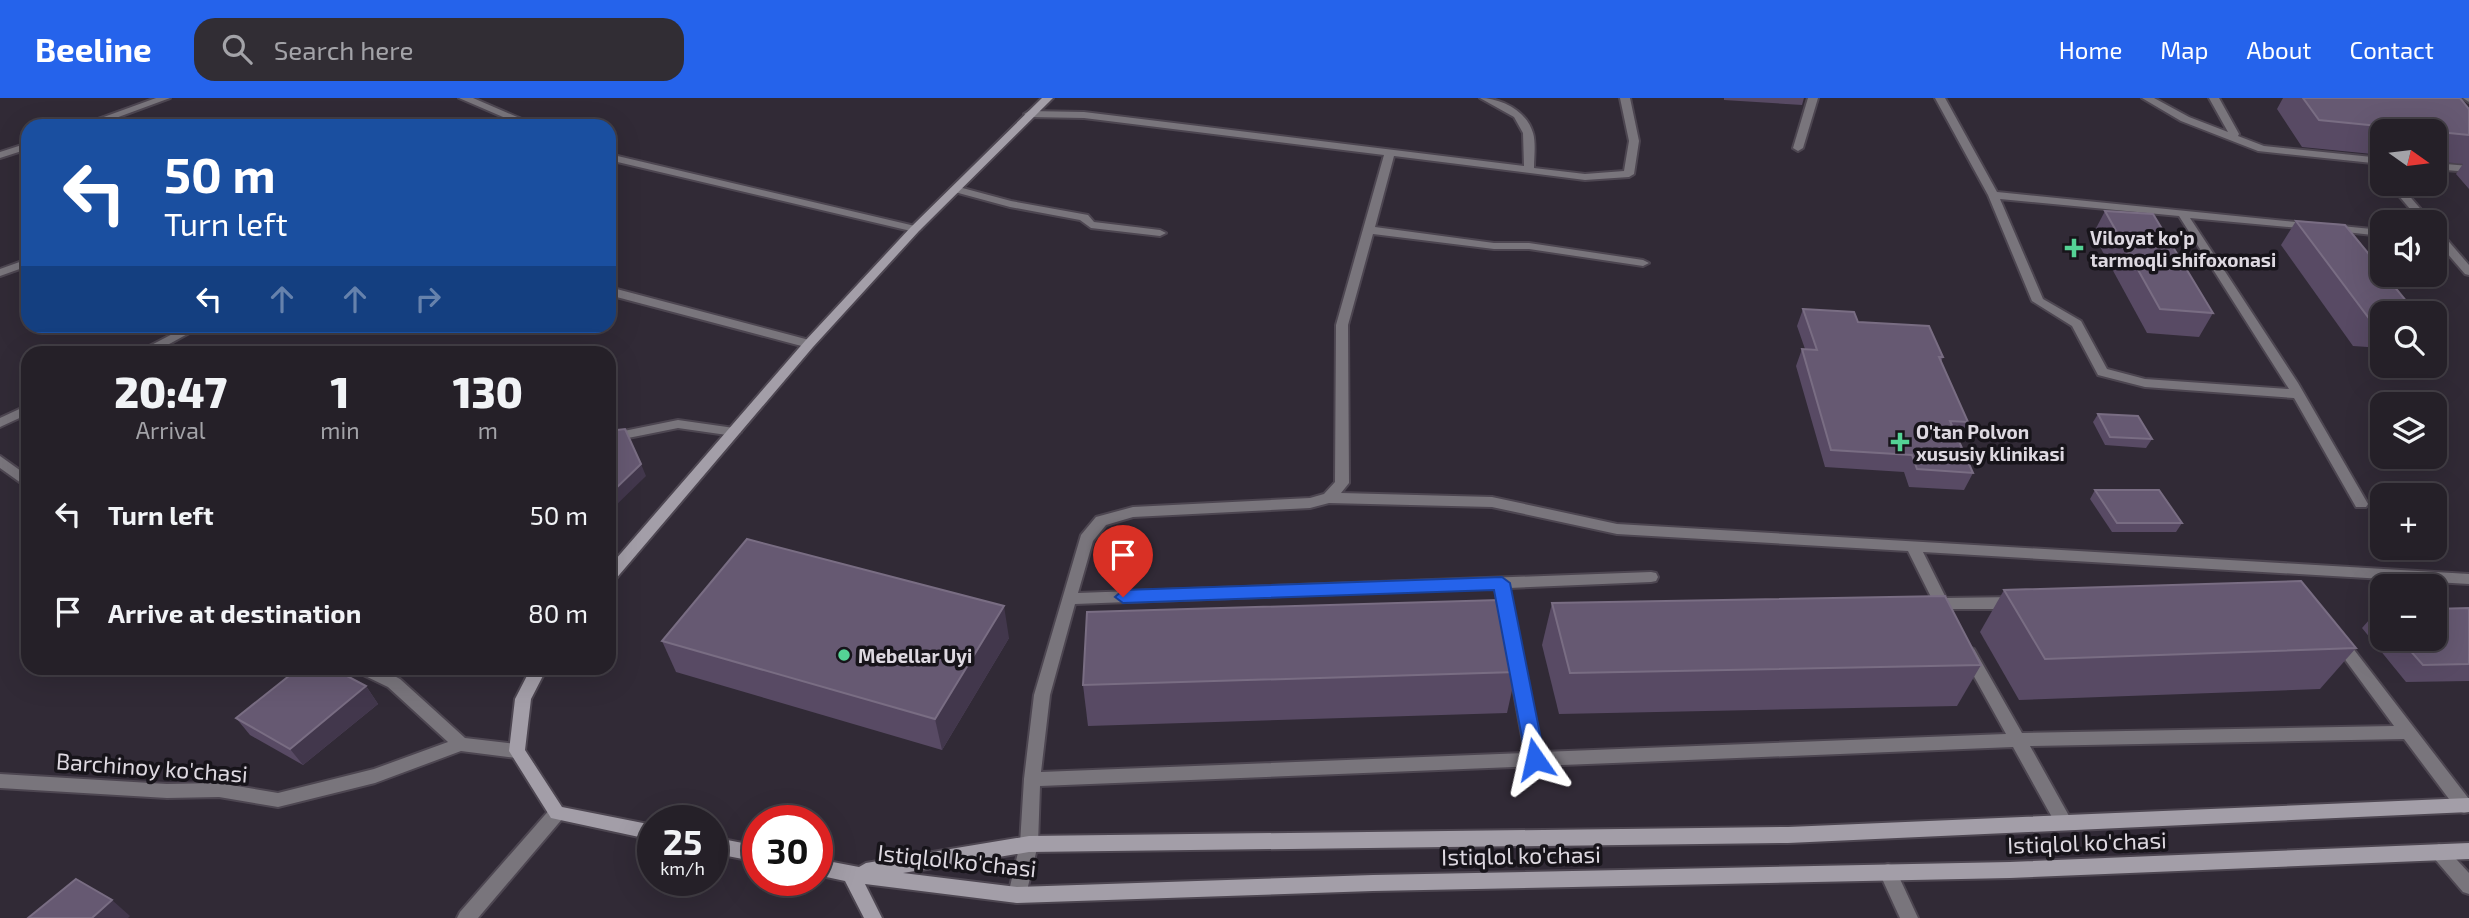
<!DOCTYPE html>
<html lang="en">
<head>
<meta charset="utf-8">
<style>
  :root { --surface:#252028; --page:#312d34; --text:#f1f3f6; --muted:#a3a3a8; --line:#423e45; --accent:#2563eb }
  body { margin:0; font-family:"Exo 2",sans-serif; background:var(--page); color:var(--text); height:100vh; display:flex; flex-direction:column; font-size:26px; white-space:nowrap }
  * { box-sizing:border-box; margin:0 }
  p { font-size:23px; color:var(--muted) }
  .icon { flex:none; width:38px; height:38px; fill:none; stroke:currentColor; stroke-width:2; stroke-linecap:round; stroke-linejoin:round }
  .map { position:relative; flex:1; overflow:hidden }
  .details { position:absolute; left:21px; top:248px; width:595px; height:329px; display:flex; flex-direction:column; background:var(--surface); border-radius:21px; box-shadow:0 7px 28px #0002,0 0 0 2px var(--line) }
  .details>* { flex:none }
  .top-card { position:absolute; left:21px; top:21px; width:595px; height:214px; border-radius:21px; box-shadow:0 7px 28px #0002,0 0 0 2px var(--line); background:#1a4fa0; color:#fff; overflow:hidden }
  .needle { width:46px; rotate:104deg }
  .buttons { position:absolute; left:2370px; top:21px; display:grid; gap:14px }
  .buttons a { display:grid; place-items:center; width:77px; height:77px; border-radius:14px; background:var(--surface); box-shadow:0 7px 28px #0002,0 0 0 2px var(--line); font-size:35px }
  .speed { position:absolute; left:637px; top:707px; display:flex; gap:14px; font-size:35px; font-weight:700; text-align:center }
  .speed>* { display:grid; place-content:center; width:91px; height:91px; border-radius:50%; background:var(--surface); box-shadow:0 7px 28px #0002,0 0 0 2px var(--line); line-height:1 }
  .speed small { font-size:18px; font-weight:400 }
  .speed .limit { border:10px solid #d22; background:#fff; color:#111 }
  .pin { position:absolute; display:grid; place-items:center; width:60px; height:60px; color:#fff; margin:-72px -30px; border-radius:50% 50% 50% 0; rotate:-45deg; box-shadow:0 0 7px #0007 }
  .pin .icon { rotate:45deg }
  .me { position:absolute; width:77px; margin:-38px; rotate:349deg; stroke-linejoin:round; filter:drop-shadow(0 0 5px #0008) }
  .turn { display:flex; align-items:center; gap:24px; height:147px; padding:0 28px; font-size:32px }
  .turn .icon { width:91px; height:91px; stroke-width:2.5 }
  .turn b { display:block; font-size:49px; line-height:60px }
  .lanes { display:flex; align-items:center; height:66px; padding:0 28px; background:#0003; justify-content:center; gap:35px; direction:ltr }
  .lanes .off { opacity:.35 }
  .eta { display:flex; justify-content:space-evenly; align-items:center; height:119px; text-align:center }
  .eta b { font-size:42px; font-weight:800; line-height:49px }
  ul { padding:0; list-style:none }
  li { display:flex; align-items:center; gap:21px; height:98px; padding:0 28px }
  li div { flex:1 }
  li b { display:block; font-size:26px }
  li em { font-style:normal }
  header { display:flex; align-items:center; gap:42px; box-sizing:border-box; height:98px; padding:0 35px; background:var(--accent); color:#fff }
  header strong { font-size:33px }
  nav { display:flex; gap:38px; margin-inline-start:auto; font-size:24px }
  .search { width:490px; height:63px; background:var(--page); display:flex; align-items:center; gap:18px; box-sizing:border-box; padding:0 24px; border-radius:21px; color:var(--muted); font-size:26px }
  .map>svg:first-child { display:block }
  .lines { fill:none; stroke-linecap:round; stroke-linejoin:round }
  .service-casing { stroke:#4d4651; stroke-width:4 }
  .minor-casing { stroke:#4d4651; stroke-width:4 }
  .tertiary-casing { stroke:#4d4651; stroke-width:4 }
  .secondary-casing { stroke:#4d4651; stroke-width:4 }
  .service { fill:#79757c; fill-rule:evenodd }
  .minor { fill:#79757c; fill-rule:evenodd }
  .tertiary { fill:#79757c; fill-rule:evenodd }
  .secondary { fill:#a39ea8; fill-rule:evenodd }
  .wall { fill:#584a64 }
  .shaded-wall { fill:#42374c }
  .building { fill:#665972; stroke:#796d83; stroke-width:2 }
  .route { fill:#2563eb; stroke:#184099; stroke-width:2 }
  .poi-dot { fill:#54d395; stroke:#17141a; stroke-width:2.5 }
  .labels { text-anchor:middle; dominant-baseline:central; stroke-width:7; stroke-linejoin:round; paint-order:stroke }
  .poi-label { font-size:19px; font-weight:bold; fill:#ded9e1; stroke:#17141a; text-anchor:start }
  .near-street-label { font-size:23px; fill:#ded9e1; stroke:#17141a }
</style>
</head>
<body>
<header>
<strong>Beeline</strong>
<div class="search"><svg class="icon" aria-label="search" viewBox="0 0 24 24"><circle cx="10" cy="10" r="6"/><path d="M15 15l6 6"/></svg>Search here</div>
<nav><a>Home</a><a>Map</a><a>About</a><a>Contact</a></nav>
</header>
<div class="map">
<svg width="2469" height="820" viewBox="0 0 2469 820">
  <rect width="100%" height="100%" fill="#312a36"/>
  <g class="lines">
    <g class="service-casing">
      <g id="service">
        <polygon points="1808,0 1818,0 1803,50 1798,53 1793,50"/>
        <polygon points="955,88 1011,103 1088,117 1094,124 1160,132 1166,135 1160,138 1091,130 1080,122 1010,109 951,93 950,91"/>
        <polygon points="28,161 28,168 0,178 0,171"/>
        <polygon points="188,228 202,228 151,256 134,256"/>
        <polygon points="28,307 28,316 0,329 0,320"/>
        <polygon points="678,322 734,330 741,334 734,338 678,330 613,343 609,342 609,336"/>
      </g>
    </g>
    <g class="minor-casing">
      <g id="minor">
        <polygon points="156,0 170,0 94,28 79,28"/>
        <polygon points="459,0 473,0 538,28 524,28"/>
        <path d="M1480 0C1501 0 1527 13 1533 35 1536 45 1534 59 1534 70L1585 76 1624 73 1629 43 1620 0H1630L1639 43 1634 76 1629 79 1585 82 1394 58 1375 129 1494 145H1529L1643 162 1649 165 1643 168 1529 151H1494L1373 136 1348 227 1349 385 1341 395 1492 399 1617 426 2469 476V486L1923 454 1946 500 2015 499 2020 501 2022 505 2020 509 2015 511H1952L1950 517H1940L1908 453 1617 436 1492 409 1329 405 1310 410 1133 419 1106 427 1093 443 1078 495 1651 474 1656 475 1658 479 1656 483 1651 484 1509 490 1542 654 2006 636 1961 555 1964 551 1969 549 1974 551 2022 635 2394 628 2335 548 2332 544 2335 540H2345L2469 701V714L2464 715 2458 713 2404 641 2030 648 2073 725 2070 730 2064 732 2058 730 2013 649 1040 688 1038 746 1026 797 1023 803 1017 805 1011 803 1008 797 1020 746 1024 681 1034 597 1081 437 1096 419 1133 409 1310 400 1324 396 1335 384 1336 227 1384 57 1084 20 1029 19 1024 16 1029 13 1084 14 1524 68 1523 35 1514 19ZM1495 490 1525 655 1041 674 1050 597 1075 506Z"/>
        <path d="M1935 0H1945L1997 94 2315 126V130L2311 131 2190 120 2298 285 2368 406 2366 409H2356L2294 300 2145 289 2098 277 2072 228 2032 203 1988 97ZM2000 101 2179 118 2289 291 2145 281 2107 271 2081 223 2043 201Z"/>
        <polygon points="2142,0 2154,0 2189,19 2228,34 2209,0 2219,0 2239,36 2238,38 2264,48 2382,60 2382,66 2258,53 2181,23"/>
        <polygon points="2463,0 2469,0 2469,4"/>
        <polygon points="28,45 28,51 0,60 0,54"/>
        <polygon points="609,56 915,128 921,131 915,134 609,62"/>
        <polygon points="2434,65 2469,68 2469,74 2434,71"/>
        <polygon points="2389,86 2399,86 2432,124 2421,124"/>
        <polygon points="2331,127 2382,132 2382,138 2327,132 2325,130"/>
        <polygon points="2434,130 2438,131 2469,167 2469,177 2465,176 2434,140"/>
        <polygon points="609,189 813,243 815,246 809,250 609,197"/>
        <polygon points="0,358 28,378 28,390 0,370"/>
        <polygon points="355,570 379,570 400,581 465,640 517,646 523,648 525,653 523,658 517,660 461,653 375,685 278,709 219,699 167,700 0,690 0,676 167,686 219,685 278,695 374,671 448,644 388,589 357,574"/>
        <polygon points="2439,746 2445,749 2469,775 2469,796 2463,794 2433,759 2430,754 2433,749"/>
        <polygon points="1888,766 1894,768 1918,820 1900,820 1879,774 1882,768"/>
      </g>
    </g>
    <g class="tertiary-casing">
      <polygon id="tertiary" points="557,708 563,710 566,715 563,720 478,820 457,820 460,814 551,710"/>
    </g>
    <g class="secondary-casing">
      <g id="secondary">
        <polygon points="1042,0 1053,0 919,133 813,249 614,483 609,484 609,469 805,243 911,129"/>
        <polygon points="531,570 547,570 531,601 525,652 562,709 653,727 653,742 551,720 509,653 515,601"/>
        <polygon points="2469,700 2469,714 1788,745 1029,754 903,775 1017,789 1373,777 2010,764 2469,745 2469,761 2010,780 1373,793 1017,805 865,786 882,820 864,820 845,783 817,777 817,761 859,769 866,765 1029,738 1788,729"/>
        <polygon points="712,739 758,748 758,764 712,755"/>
      </g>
    </g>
    <use href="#service" class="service"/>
    <use href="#minor" class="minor"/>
    <use href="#tertiary" class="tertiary"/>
    <use href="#secondary" class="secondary"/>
  </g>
  <g class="wall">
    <polygon points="1724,0 1804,0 1802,7 1724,2"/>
    <polygon points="2283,0 2460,0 2469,11 2469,91 2456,76 2463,66 2434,63 2434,33 2382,33 2382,57 2302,49 2277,11"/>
    <polygon points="2105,113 2213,215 2199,239 2147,235 2093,136"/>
    <polygon points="2296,123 2382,215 2382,250 2353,248 2281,147"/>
    <polygon points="1803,211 1858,224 1943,259 1941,264 1968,324 1959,341 1958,341 1973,375 1964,392 1909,389 1904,374 1825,369 1796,268 1802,251 1805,251 1797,228"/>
    <polygon points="2098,316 2152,341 2146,350 2105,347 2093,324"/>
    <polygon points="2095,392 2182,425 2176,434 2112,434 2090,401"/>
    <polygon points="2004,492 2356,550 2320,591 2019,602 1980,534"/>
    <polygon points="1552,505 1981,567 1957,608 1559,616 1542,547"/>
    <polygon points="2469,510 2469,583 2406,584 2362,530 2377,513 2382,513 2382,541 2434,541"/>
    <polygon points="1009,540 942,652 676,574 662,543"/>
    <polygon points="1516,574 1507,615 1088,628 1083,587"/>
    <polygon points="366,588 378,606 303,667 250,637 236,620"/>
  </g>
  <g class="shaded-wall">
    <polygon points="641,366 646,378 609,414 609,397"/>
    <polygon points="1004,508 1009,540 942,652 935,621"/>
    <polygon points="366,588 378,606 303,667 290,651"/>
    <polygon points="112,802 130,818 128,820 92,820"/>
  </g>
  <g class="building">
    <polygon points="2303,0 2460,0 2469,11 2469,37 2319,22"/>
    <polygon points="2105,113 2153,116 2213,215 2160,211"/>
    <polygon points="2296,123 2345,127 2382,172 2382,177 2385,177 2416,215 2382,215 2382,224 2371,223"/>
    <polygon points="1803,211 1854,214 1858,224 1929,228 1943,259 1939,259 1968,324 1950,323 1973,375 1917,371 1912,357 1831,352 1802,251 1817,252"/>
    <polygon points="2098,316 2138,318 2152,341 2110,339"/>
    <polygon points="625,331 641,366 609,397 609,333"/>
    <polygon points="2095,392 2159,392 2182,425 2117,425"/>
    <polygon points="747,441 1004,508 935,621 662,543"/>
    <polygon points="2301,483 2356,550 2045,561 2004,492"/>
    <polygon points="1945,498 1981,567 1570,575 1552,505"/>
    <polygon points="1499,502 1516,574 1083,587 1087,514"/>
    <polygon points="2469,510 2469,566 2423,567 2400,541 2434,541 2434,511"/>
    <polygon points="299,570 332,570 366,588 290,651 236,620"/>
    <polygon points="76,781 112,802 92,820 28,820"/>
  </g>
  <polygon class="route" points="1502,479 1510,485 1545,661 1542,667 1535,669 1528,667 1526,661 1494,492 1123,505 1115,499 1123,492"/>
  <g class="poi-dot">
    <path d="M2070.5 139.5h7v7h7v7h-7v7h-7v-7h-7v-7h7z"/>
    <path d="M1896.5 333.5h7v7h7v7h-7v7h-7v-7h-7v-7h7z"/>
    <circle cx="844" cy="557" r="7"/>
  </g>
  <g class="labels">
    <g class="poi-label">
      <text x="2090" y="139">Viloyat ko'p<tspan x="2090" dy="22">tarmoqli shifoxonasi</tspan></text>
      <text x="1916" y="333">O'tan Polvon<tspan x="1916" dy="22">xususiy klinikasi</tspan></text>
      <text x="858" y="557">Mebellar Uyi</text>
    </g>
    <g class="near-street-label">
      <text transform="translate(152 669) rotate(4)">Barchinoy ko'chasi</text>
      <text transform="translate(2087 744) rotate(-2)">Istiqlol ko'chasi</text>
      <text transform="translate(1521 757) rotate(-1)">Istiqlol ko'chasi</text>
      <text transform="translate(957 762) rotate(6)">Istiqlol ko'chasi</text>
    </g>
  </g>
</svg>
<div class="buttons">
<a><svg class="needle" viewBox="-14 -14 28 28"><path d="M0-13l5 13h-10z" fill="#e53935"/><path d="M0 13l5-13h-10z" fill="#a3a3a8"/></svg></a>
<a><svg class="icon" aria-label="sound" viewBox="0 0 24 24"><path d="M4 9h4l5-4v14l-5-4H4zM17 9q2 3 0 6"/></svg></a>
<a><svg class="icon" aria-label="search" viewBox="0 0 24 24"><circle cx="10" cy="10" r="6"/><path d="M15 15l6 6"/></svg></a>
<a><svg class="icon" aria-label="layers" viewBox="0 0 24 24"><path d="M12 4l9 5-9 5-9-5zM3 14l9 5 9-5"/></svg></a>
<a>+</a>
<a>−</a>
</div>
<div class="speed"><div>25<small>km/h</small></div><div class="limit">30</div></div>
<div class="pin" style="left:1123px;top:499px;background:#d93025"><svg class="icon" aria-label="arrive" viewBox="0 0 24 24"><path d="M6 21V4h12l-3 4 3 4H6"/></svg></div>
<svg class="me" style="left:1535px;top:661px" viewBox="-20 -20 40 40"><path d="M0-17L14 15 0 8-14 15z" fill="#2563eb" stroke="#fff" stroke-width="4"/></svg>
<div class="top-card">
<div class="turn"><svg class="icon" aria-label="left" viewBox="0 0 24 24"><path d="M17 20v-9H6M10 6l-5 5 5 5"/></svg><div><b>50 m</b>Turn left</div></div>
<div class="lanes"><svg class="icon" aria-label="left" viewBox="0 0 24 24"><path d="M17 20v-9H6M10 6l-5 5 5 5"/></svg><svg class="icon off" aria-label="ahead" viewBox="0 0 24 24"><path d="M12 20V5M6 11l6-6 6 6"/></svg><svg class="icon off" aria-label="ahead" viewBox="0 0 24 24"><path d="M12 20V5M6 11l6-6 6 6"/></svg><svg class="icon off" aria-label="right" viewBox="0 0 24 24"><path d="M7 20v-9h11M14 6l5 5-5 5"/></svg></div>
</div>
<section class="details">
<div class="eta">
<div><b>20:47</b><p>Arrival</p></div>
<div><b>1</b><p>min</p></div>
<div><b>130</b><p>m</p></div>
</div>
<ul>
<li><svg class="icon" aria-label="left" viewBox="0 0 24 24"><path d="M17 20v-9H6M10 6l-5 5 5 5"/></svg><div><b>Turn left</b></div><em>50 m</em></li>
<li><svg class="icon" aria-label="arrive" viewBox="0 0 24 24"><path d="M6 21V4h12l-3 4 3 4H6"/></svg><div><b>Arrive at destination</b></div><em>80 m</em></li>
</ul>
</section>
</div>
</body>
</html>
